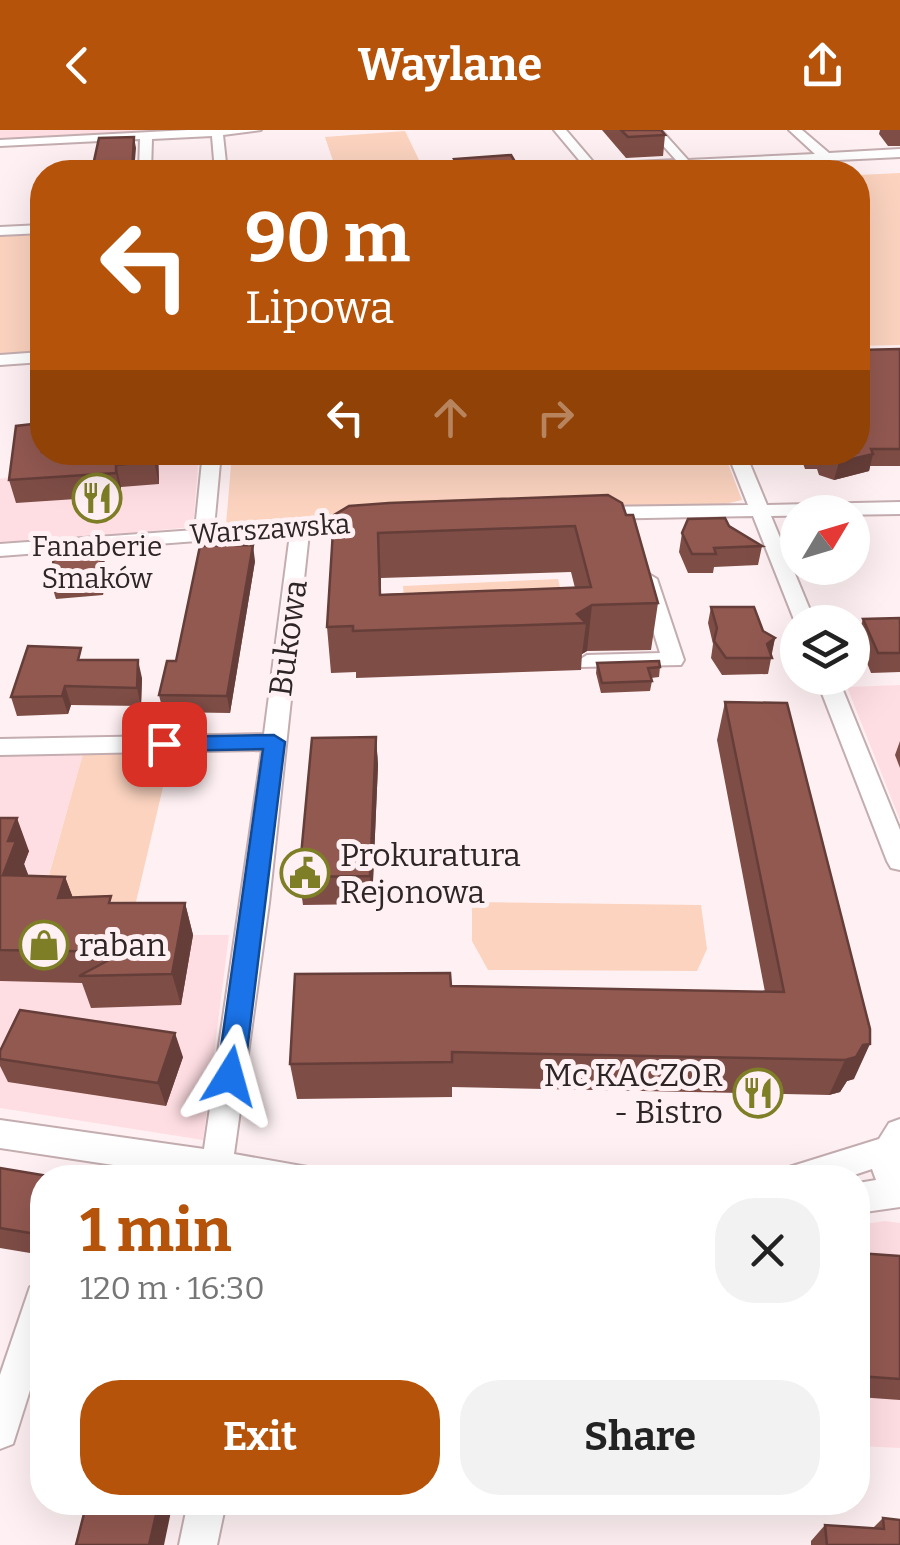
<!DOCTYPE html>
<html lang="en">
<head>
<meta charset="utf-8">
<style>
  :root { --surface:#fff; --page:#f2f2f2; --text:#222; --muted:#767676; --accent:#b45309 }
  body { margin:0; font-family:Bitter,serif; background:var(--page); color:var(--text); height:100vh; display:flex; flex-direction:column; font-size:38px; white-space:nowrap }
  * { box-sizing:border-box; margin:0 }
  p { font-size:32px; color:var(--muted) }
  .icon { flex:none; width:55px; height:55px; fill:none; stroke:currentColor; stroke-width:2; stroke-linecap:round; stroke-linejoin:round }
  .map { position:relative; flex:1; overflow:hidden }
  .details { position:absolute; left:30px; top:1035px; width:840px; height:350px; display:flex; flex-direction:column; background:var(--surface); border-radius:40px; box-shadow:0 10px 40px #0002 }
  .details>* { flex:none }
  .guide { position:absolute; left:30px; top:30px; width:840px; height:305px; border-radius:40px; box-shadow:0 10px 40px #0002; background:#b45309; color:#fff; overflow:hidden }
  .needle { width:65px; rotate:52deg }
  .fabs { position:absolute; left:780px; top:365px; display:grid; gap:20px }
  .fabs a { display:grid; place-items:center; width:90px; height:90px; border-radius:50%; background:var(--surface); box-shadow:0 10px 40px #0002; font-size:50px }
  .pin { position:absolute; display:grid; place-items:center; width:85px; height:85px; color:#fff; margin:-42px; border-radius:20px; box-shadow:0 5px 15px #0006 }
  .me { position:absolute; width:110px; margin:-55px; rotate:8deg; stroke-linejoin:round; filter:drop-shadow(0 0 8px #0008) }
  .turn { display:flex; align-items:center; gap:35px; height:210px; padding:0 50px; font-size:45px }
  .turn .icon { width:130px; height:130px; stroke-width:2.5 }
  .turn b { display:block; font-size:70px; line-height:85px }
  .lanes { display:flex; align-items:center; height:95px; padding:0 50px; background:#0003; justify-content:center; gap:50px; direction:ltr }
  .lanes .off { opacity:.35 }
  .round { display:grid; place-items:center; flex:none; width:105px; height:105px; border-radius:40px; background:var(--page) }
  .summary { display:flex; align-items:center; justify-content:space-between; height:170px; padding:0 50px }
  h1 { font-size:60px; font-weight:700; line-height:75px; color:var(--accent) }
  .action { display:flex; gap:20px; margin-top:auto; padding:20px 50px }
  .action a { flex:1; height:115px; border-radius:40px; background:var(--accent); color:#fff; font-size:40px; font-weight:700; line-height:115px; text-align:center }
  .action a+a { background:var(--page); color:var(--text) }
  header { display:flex; justify-content:space-between; align-items:center; height:130px; padding:0 50px; background:var(--accent); color:#fff; font-size:45px; font-weight:700 }
  .map>svg:first-child { display:block }
  .built { fill:#ffdee3 }
  .green { fill:#fbd3bf }
  .lines { fill:none; stroke-linecap:round; stroke-linejoin:round }
  .minor-casing { stroke:#c4adb0; stroke-width:4 }
  .minor { fill:#fff; fill-rule:evenodd }
  .wall { fill:#7e4d46; fill-rule:evenodd }
  .shaded-wall { fill:#663e39 }
  .building { fill:#925951; stroke:#663e39; stroke-width:2.5; fill-rule:evenodd }
  .route { fill:#1a73e8; stroke:#114b97; stroke-width:2.5 }
  .labels { text-anchor:middle; dominant-baseline:central; stroke-width:10; stroke-linejoin:round; paint-order:stroke }
  .far-street-label { font-size:28px; fill:#2d2526; stroke:#fff1f3 }
  .far-poi-label { font-size:28px; fill:#2d2526; stroke:#fff1f3 }
  .street-label { font-size:32px; fill:#2d2526; stroke:#fff1f3 }
  .poi-label { font-size:32px; fill:#2d2526; stroke:#fff1f3; text-anchor:start }
</style>
</head>
<body>
<header><svg class="icon" aria-label="back" viewBox="0 0 24 24"><path d="M15 5l-7 7 7 7"/></svg>Waylane<svg class="icon" aria-label="share" viewBox="0 0 24 24"><path d="M12 15V3M7 8l5-5 5 5M5 13v7h14v-7"/></svg></header>
<div class="map">
<svg width="900" height="1415" viewBox="0 0 900 1415">
  <rect width="100%" height="100%" fill="#fff1f3"/>
  <g class="built">
    <polygon points="0,0 201,0 0,10"/>
    <polygon points="73,323 199,323 193,397 0,415 0,349 72,334"/>
    <polygon points="900,555 900,690 847,557"/>
    <polygon points="83,624 41,772 136,772 129,805 229,805 203,1010 0,978 0,626"/>
    <polygon points="885,1091 900,1093 900,1318 858,1316 858,1095"/>
  </g>
  <g class="green">
    <polygon points="405,1 420,32 335,37 325,7"/>
    <polygon points="900,43 900,215 858,216 858,45"/>
    <polygon points="42,103 42,223 0,226 0,105"/>
    <polygon points="232,323 724,323 742,370 725,374 226,395"/>
    <polygon points="558,449 566,482 406,490 403,456"/>
    <polygon points="171,623 136,772 42,770 83,624"/>
    <polygon points="472,772 701,775 707,819 697,841 488,840 472,811"/>
  </g>
  <g class="lines">
    <g class="minor-casing">
      <g id="minor">
        <polygon points="188,0 261,0 223,5 227,42 215,42 212,6 152,9 151,42 139,42 140,9 0,16 0,10"/>
        <polygon points="554,0 566,0 595,34 676,30 649,0 661,0 688,30 815,24 789,0 802,0 829,23 900,19 900,27 589,42"/>
        <polygon points="42,95 42,103 0,105 0,97"/>
        <polygon points="42,222 42,232 0,235 0,225"/>
        <polygon points="203,322 221,322 214,398 364,387 373,393 364,399 309,403 269,773 234,1024 313,1038 318,1048 200,1048 0,1018 0,990 204,1019 262,620 0,625 0,609 264,604 290,404 0,426 0,414 195,400"/>
        <polygon points="727,322 745,322 767,375 900,372 900,384 771,386 815,492 798,492 798,496 795,492 753,386 594,389 585,383 594,377 748,375"/>
        <polygon points="647,443 657,449 684,530 681,535 579,537 576,532 587,525 660,523 637,449"/>
        <polygon points="816,548 838,548 900,700 900,740 891,738 887,731"/>
        <polygon points="900,989 900,1077 858,1083 858,1053 876,1050 872,1039 845,1048 781,1048 786,1038 879,1009 889,993"/>
        <polygon points="42,1152 42,1222 13,1314 0,1319 0,1245 30,1157"/>
        <polygon points="188,1372 226,1372 217,1415 179,1415"/>
      </g>
    </g>
    <use href="#minor" class="minor"/>
  </g>
  <g class="wall">
    <polygon points="602,0 661,0 665,5 663,26 626,28"/>
    <polygon points="880,0 900,0 900,16 888,16 879,4"/>
    <polygon points="900,219 900,336 870,336 869,341 834,350 819,345 817,339 805,339 799,322 858,322"/>
    <polygon points="42,322 158,322 159,354 121,357 121,366 16,373 9,350"/>
    <path d="M608 365 658 473 651 520 587 521 582 524 581 540 356 548V542L331 543 327 497 349 376ZM571 442 575 458 381 464V448Z"/>
    <polygon points="729,396 762,416 758,435 714,437 713,443 688,443 679,422 682,403"/>
    <polygon points="102,420 106,439 103,465 56,469 50,450"/>
    <polygon points="255,431 230,583 163,582 159,565 176,531"/>
    <polygon points="711,477 775,508 768,544 722,545 711,528 713,514 708,493"/>
    <polygon points="900,488 900,542 871,543 857,508 863,489"/>
    <polygon points="85,530 142,548 141,576 71,575 68,584 17,586 11,567"/>
    <polygon points="597,533 660,537 659,547 651,548 652,551 650,561 601,563 596,543"/>
    <polygon points="725,572 854,949 847,951 840,962 829,965 452,957 452,967 297,969 290,934 451,856 765,862 717,610"/>
    <polygon points="376,607 378,635 372,774 303,775 299,747"/>
    <polygon points="900,611 900,638 895,625"/>
    <polygon points="0,688 29,721 24,734 28,746 65,747 73,768 113,773 185,773 193,805 181,875 91,878 82,853 0,851"/>
    <polygon points="0,921 183,927 166,976 8,952 0,936"/>
    <polygon points="0,1038 42,1048 42,1125 0,1118"/>
    <polygon points="858,1123 900,1126 900,1270 858,1267"/>
    <polygon points="594,1372 690,1372 690,1375 687,1381"/>
    <polygon points="883,1388 900,1415 811,1415 811,1411 825,1395 873,1398"/>
  </g>
  <g class="shaded-wall">
    <polygon points="134,7 136,18 134,42 132,42"/>
    <polygon points="154,322 158,322 159,354 154,331"/>
    <polygon points="873,324 869,341 834,350 839,332"/>
    <polygon points="116,335 121,357 121,366 116,343"/>
    <polygon points="253,415 255,431 230,583 227,566"/>
    <polygon points="102,420 106,439 103,465 99,446"/>
    <polygon points="592,475 587,521 582,524 586,493 577,484"/>
    <polygon points="775,508 771,525 767,514"/>
    <polygon points="138,530 142,548 141,576 137,558"/>
    <polygon points="65,556 71,575 68,584 62,566"/>
    <polygon points="376,607 378,635 372,774 370,746"/>
    <polygon points="17,688 29,721 24,734 28,744 16,778 3,745 8,711"/>
    <polygon points="65,747 77,779 58,768"/>
    <polygon points="185,773 193,805 181,875 172,844"/>
    <polygon points="175,903 183,927 166,976 158,953"/>
    <polygon points="870,914 854,949 847,951 840,962 829,965 845,930 863,915"/>
    <polygon points="159,1372 173,1372 164,1415 149,1415"/>
  </g>
  <g class="building">
    <polygon points="621,0 661,0 665,5 628,7"/>
    <polygon points="134,7 132,42 90,42 92,40 99,8"/>
    <polygon points="511,25 521,42 295,42 295,38 456,33 454,29"/>
    <polygon points="900,219 900,319 871,319 873,324 839,332 823,327 821,322 858,322 858,220"/>
    <polygon points="42,293 42,322 154,322 154,331 116,335 116,343 9,350 16,296"/>
    <path d="M608 365 622 373 626 385H633L658 473 592 475 577 484 586 493 353 501V496L327 497 334 385 349 376 389 373ZM575 396 591 457 380 465 378 403Z"/>
    <polygon points="725,388 729,396 762,416 714,418 716,424 692,424 682,403 688,389"/>
    <polygon points="253,415 227,566 159,565 167,531 176,531 200,416"/>
    <polygon points="102,420 99,446 50,450 55,423"/>
    <polygon points="711,477 754,477 763,501 775,508 767,514 772,528 726,528 714,511 717,498"/>
    <polygon points="900,488 900,523 878,523 863,489"/>
    <polygon points="28,516 81,518 78,530 138,530 137,558 65,556 62,566 11,567"/>
    <polygon points="659,531 660,537 648,538 652,551 602,553 597,533"/>
    <polygon points="725,572 787,573 870,899 870,914 863,915 856,927 845,930 452,922 452,932 290,934 295,844 450,843 451,856 784,862"/>
    <polygon points="376,607 370,746 299,747 312,608"/>
    <polygon points="0,688 17,688 8,711 16,711 3,745 65,747 58,768 111,766 109,773 185,773 172,844 79,846 124,822 0,820"/>
    <polygon points="20,880 175,903 158,953 0,929 0,921"/>
    <polygon points="0,1038 60,1048 42,1048 42,1105 0,1098"/>
    <polygon points="858,1123 900,1126 900,1249 858,1246"/>
    <polygon points="87,1372 159,1372 149,1415 76,1415"/>
    <polygon points="661,1372 690,1372 690,1375"/>
    <polygon points="883,1388 900,1390 900,1415 827,1415 825,1395 884,1399"/>
  </g>
  <polygon class="route" points="274,605 285,612 244,946 240,954 230,957 221,954 217,946 263,619 164,621 154,614 164,607"/>
  <defs>
    <g id="restaurant-ring" transform="scale(2.5)"><circle r="9.5" fill="#fff1f3" stroke="#7e7e27" stroke-width="1.5"/><path d="M-5-6h1v4h1v-4h1v4h1v-4h1v5L-1.5 .5V6h-2V.5L-5-1ZM5-6V6H3V1.5H1.5Q1.5-4 5-6Z" fill="#7e7e27"/></g>
    <g id="civic-ring" transform="scale(2.5)"><circle r="9.5" fill="#fff1f3" stroke="#7e7e27" stroke-width="1.5"/><path d="M-.6-6.5H3V-4.5H.6V-3L4-1V1h2V6H-6V1h2V-1L-.6-3ZM-1.2 2.5V6h2.4V2.5Z" fill="#7e7e27"/></g>
    <g id="shop-ring" transform="scale(2.5)"><circle r="9.5" fill="#fff1f3" stroke="#7e7e27" stroke-width="1.5"/><path d="M-5-2.5h2.3a2.7 3.5 0 0 1 5.4 0H5L5.5 6h-11ZM-1.5-2.5h3a1.5 2.3 0 0 0-3 0Z" fill="#7e7e27"/></g>
  </defs>
  <g fill-rule="evenodd">
    <use href="#restaurant-ring" x="97" y="368"/>
    <use href="#civic-ring" x="305" y="743"/>
    <use href="#shop-ring" x="44" y="815"/>
    <use href="#restaurant-ring" x="758" y="963"/>
  </g>
  <g class="labels">
    <g class="far-street-label">
      <text transform="translate(270 399) rotate(-4)">Warszawska</text>
    </g>
    <g class="far-poi-label">
      <text x="97" y="416">Fanaberie<tspan x="97" dy="32">Smaków</tspan></text>
    </g>
    <g class="street-label">
      <text transform="translate(288 508) rotate(-82)">Bukowa</text>
    </g>
    <g class="poi-label">
      <text x="340" y="725">Prokuratura<tspan x="340" dy="37">Rejonowa</tspan></text>
      <text x="79" y="815">raban</text>
      <text x="723" y="945" text-anchor="end">Mc KACZOR<tspan x="723" dy="37">- Bistro</tspan></text>
    </g>
  </g>
</svg>
<div class="fabs">
<a><svg class="needle" viewBox="-14 -14 28 28"><path d="M0-13l5 13h-10z" fill="#e53935"/><path d="M0 13l5-13h-10z" fill="#767676"/></svg></a>
<a><svg class="icon" aria-label="layers" viewBox="0 0 24 24"><path d="M12 4l9 5-9 5-9-5zM3 14l9 5 9-5"/></svg></a>
</div>
<div class="pin" style="left:164px;top:614px;background:#d93025"><svg class="icon" aria-label="arrive" viewBox="0 0 24 24"><path d="M6 21V4h12l-3 4 3 4H6"/></svg></div>
<svg class="me" style="left:230px;top:946px" viewBox="-20 -20 40 40"><path d="M0-17L14 15 0 8-14 15z" fill="#1a73e8" stroke="#fff" stroke-width="4"/></svg>
<div class="guide">
<div class="turn"><svg class="icon" aria-label="left" viewBox="0 0 24 24"><path d="M17 20v-9H6M10 6l-5 5 5 5"/></svg><div><b>90 m</b>Lipowa</div></div>
<div class="lanes"><svg class="icon" aria-label="left" viewBox="0 0 24 24"><path d="M17 20v-9H6M10 6l-5 5 5 5"/></svg><svg class="icon off" aria-label="ahead" viewBox="0 0 24 24"><path d="M12 20V5M6 11l6-6 6 6"/></svg><svg class="icon off" aria-label="right" viewBox="0 0 24 24"><path d="M7 20v-9h11M14 6l5 5-5 5"/></svg></div>
</div>
<section class="details">
<div class="summary"><div><h1>1 min</h1><p>120 m · 16:30</p></div><a class="round"><svg class="icon" aria-label="close" viewBox="0 0 24 24"><path d="M6 6l12 12M18 6L6 18"/></svg></a></div>
<div class="action"><a>Exit</a><a>Share</a></div>
</section>
</div>
</body>
</html>
